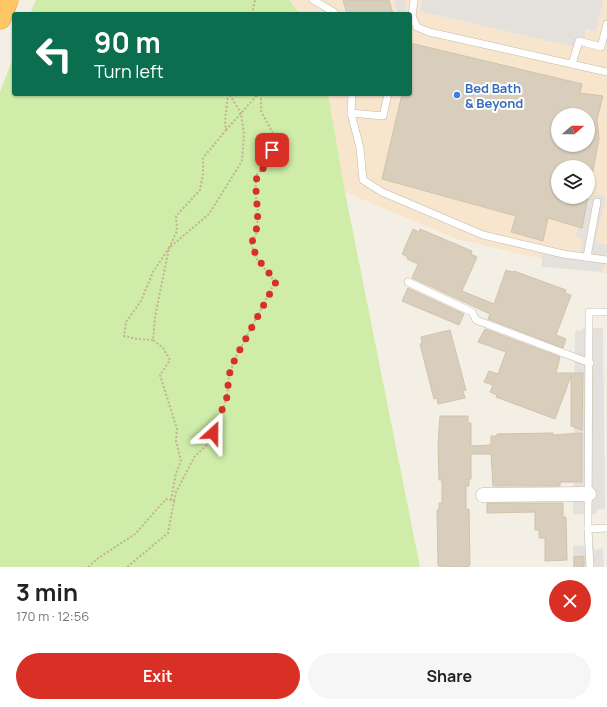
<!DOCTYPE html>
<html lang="en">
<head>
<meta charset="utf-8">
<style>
  :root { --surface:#fff; --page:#f6f6f6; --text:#222; --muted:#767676; --accent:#d93025 }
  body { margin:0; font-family:Manrope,sans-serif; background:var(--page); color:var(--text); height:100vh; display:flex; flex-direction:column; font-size:15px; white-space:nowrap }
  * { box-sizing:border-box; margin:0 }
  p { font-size:13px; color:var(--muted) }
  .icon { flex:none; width:22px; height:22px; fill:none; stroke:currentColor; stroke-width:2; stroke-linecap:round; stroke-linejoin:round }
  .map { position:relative; height:567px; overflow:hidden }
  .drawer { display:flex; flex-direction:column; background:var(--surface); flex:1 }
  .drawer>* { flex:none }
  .banner { position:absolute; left:12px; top:12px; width:400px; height:84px; border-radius:4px; box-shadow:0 1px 3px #0004; background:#0b6e4f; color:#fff; overflow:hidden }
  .needle { width:26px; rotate:70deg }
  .fabs { position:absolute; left:551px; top:108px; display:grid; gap:8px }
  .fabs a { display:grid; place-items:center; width:44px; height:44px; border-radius:50%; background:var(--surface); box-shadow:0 1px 3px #0004; font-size:20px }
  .pin { position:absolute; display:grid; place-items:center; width:34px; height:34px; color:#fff; margin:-17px; border-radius:8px; box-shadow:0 2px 6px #0006 }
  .me { position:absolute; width:44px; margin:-22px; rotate:24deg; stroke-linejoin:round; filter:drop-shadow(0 0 3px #0008) }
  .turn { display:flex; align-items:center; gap:14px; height:84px; padding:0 16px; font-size:18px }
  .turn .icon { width:52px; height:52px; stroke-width:2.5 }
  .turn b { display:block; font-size:28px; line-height:34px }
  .round { display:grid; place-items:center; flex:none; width:42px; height:42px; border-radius:21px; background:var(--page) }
  .summary { display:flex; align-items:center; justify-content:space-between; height:68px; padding:0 16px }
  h1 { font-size:24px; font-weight:700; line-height:30px }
  .action { display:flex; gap:8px; margin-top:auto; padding:8px 16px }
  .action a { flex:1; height:46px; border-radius:24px; background:var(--accent); color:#fff; font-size:16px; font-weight:700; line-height:46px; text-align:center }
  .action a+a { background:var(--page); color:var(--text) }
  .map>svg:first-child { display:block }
  .commercial { fill:#f8e5cd; fill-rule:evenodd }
  .green { fill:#cfeca9 }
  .parking { fill:#e4e1dd }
  .building { fill:#d9cdbc; stroke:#d1c2ab; fill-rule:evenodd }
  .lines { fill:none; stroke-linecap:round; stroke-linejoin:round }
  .lane-casing { stroke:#c3b9a9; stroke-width:8 }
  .street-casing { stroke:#c3b9a9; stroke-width:15 }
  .highway-casing { stroke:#ea9f28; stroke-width:23 }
  .path { stroke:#c3b296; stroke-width:2; stroke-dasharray:2 2; stroke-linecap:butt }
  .lane { stroke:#fff; stroke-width:7 }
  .street { stroke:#fff; stroke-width:14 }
  .highway { stroke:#ffc864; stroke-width:22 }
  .route { stroke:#d93025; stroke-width:7; stroke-dasharray:0 12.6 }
  .shop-dot { fill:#3f7fe0; stroke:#fff; stroke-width:1.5 }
  .labels { text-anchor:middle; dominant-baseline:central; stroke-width:4; stroke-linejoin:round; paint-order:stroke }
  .shop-label { font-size:13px; font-weight:bold; fill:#366cbe; stroke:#fff; text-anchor:start }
</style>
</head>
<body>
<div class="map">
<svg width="607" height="567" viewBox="0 0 607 567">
  <rect width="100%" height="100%" fill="#f4efe4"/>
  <path class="commercial" d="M289 0H607V274L457 239 345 192 328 94H410V14H300ZM558 115H588V145H558ZM558 167H588V197H558Z"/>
  <g class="green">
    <polygon points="36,0 289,0 300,14 30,14"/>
    <polygon points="14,56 14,94 328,94 345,192 420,567 0,567 0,92"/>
  </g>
  <g class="parking">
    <polygon points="394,0 404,0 408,14 398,14"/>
    <polygon points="422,0 603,0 596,31 586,29 583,49 420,11"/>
    <polygon points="594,194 606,196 596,239 597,243 607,245 607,265 604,265 602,272 542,267 542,254 579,257 583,240 576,236 585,198 593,199"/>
    <polygon points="583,328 603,328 605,509 597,510 596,514 573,514 575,331 582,330"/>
    <polygon points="594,545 595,550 603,548 604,567 573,567 573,546"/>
  </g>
  <g class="building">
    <polygon points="343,0 389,0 393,14 347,14"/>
    <path d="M410 43 582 84 580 93 603 96 597 119 599 139 593 171 588 170V167H558V197H588L582 228 548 218 543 241 511 232 516 216 382 179 402 94H410ZM558 115H588V145H558Z"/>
    <polygon points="413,229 419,232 420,229 472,251 471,254 477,257 462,291 494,304 506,270 513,272 514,271 566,290 565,293 571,295 556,335 566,339 563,348 488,319 490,314 412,278 418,264 407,259 408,257 402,254"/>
    <polygon points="408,288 464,314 459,325 402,301"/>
    <polygon points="485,329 560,357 556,373 583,373 582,430 571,426 571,376 555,419 496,397 497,395 490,392 493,385 484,382 489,371 498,374 506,352 478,342"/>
    <polygon points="450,330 466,390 463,391 465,398 438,404 437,398 434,399 420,344 422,343 421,337"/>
    <polygon points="440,416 468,416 468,423 471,423 471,446 491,445 491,436 497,436 497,434 553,433 553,435 582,433 582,482 560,482 560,486 493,486 491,454 471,454 471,479 469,479 469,486 466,486 466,509 469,509 470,565 468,567 438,566 437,510 439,510 439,503 442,503 442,480 439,480 438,445"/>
    <polygon points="487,503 563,503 563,517 566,517 567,560 545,561 545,538 539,538 539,530 535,530 535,512 487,513"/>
    <polygon points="584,556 584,567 574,567 574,557"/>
  </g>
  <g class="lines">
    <g class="lane-casing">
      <g id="lane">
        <polyline points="313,0 334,12 334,14"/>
        <polyline points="414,0 412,16 417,27 429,32 607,72"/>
        <polyline points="572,64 579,41 601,47 607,24"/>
        <polyline points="352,94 351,113 360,148 363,180 382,192 483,235 563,254 607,260"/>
        <polyline points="351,113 383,116 388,94"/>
        <polyline points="587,257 597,202"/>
        <polyline points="408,282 472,312 476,320 590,363"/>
        <polyline points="588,529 589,312 607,312"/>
        <polyline points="590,567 588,529 607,528"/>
      </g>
    </g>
    <g class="street-casing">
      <polyline id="street" points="483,495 589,494"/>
    </g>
    <g class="highway-casing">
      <polyline id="highway" points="0,18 7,0"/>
    </g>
    <g class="path">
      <polyline points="252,14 255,0"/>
      <polyline points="226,130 258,94"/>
      <polyline points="153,340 137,339 124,336 126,322 141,301 153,272 169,248 209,214 242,161 244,134 241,113 229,94"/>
      <polyline points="171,500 176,473 181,461 176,441 177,429 160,375 170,360 163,348 153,340 155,317 169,248 177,231 176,216 200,190 203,174 203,158 226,130 225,121 228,94"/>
      <polyline points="174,501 176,492 195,456 206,446 219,420 227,397 229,375 235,359 275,282 257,259 251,244 257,232 258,212 255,191 257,174 268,163 275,137 261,111 261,94"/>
      <polyline points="88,567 97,559 135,534 166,499 174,501 168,533 127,567"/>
    </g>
    <use href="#lane" class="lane"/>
    <use href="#street" class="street"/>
    <use href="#highway" class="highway"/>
  </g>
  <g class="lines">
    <path class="route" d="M213 433 227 397 229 375 235 359 276 282 258 259 251 244C264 219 253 201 257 176 258 170 266 168 269 162 270 159 271 154 272 150"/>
  </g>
  <circle class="shop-dot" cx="457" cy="95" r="4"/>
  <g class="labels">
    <g class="shop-label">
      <text x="465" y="88">Bed Bath<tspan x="465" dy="15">&amp; Beyond</tspan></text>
    </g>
  </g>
</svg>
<div class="fabs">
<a><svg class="needle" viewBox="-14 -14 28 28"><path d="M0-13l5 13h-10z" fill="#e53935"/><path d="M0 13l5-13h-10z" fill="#767676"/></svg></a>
<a><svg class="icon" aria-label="layers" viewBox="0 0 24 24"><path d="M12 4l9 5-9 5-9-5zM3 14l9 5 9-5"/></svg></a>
</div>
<div class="pin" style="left:272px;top:150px;background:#d93025"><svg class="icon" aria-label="arrive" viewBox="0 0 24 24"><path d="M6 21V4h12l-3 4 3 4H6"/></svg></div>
<svg class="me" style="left:213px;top:433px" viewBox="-20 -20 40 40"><path d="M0-17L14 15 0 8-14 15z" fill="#d93025" stroke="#fff" stroke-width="4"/></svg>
<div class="banner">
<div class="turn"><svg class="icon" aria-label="left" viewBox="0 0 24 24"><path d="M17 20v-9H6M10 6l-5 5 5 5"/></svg><div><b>90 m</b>Turn left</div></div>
</div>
</div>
<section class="drawer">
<div class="summary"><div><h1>3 min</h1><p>170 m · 12:56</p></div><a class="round" style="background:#d93025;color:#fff"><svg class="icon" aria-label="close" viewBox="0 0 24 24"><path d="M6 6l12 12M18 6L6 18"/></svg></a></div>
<div class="action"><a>Exit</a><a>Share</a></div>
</section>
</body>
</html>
